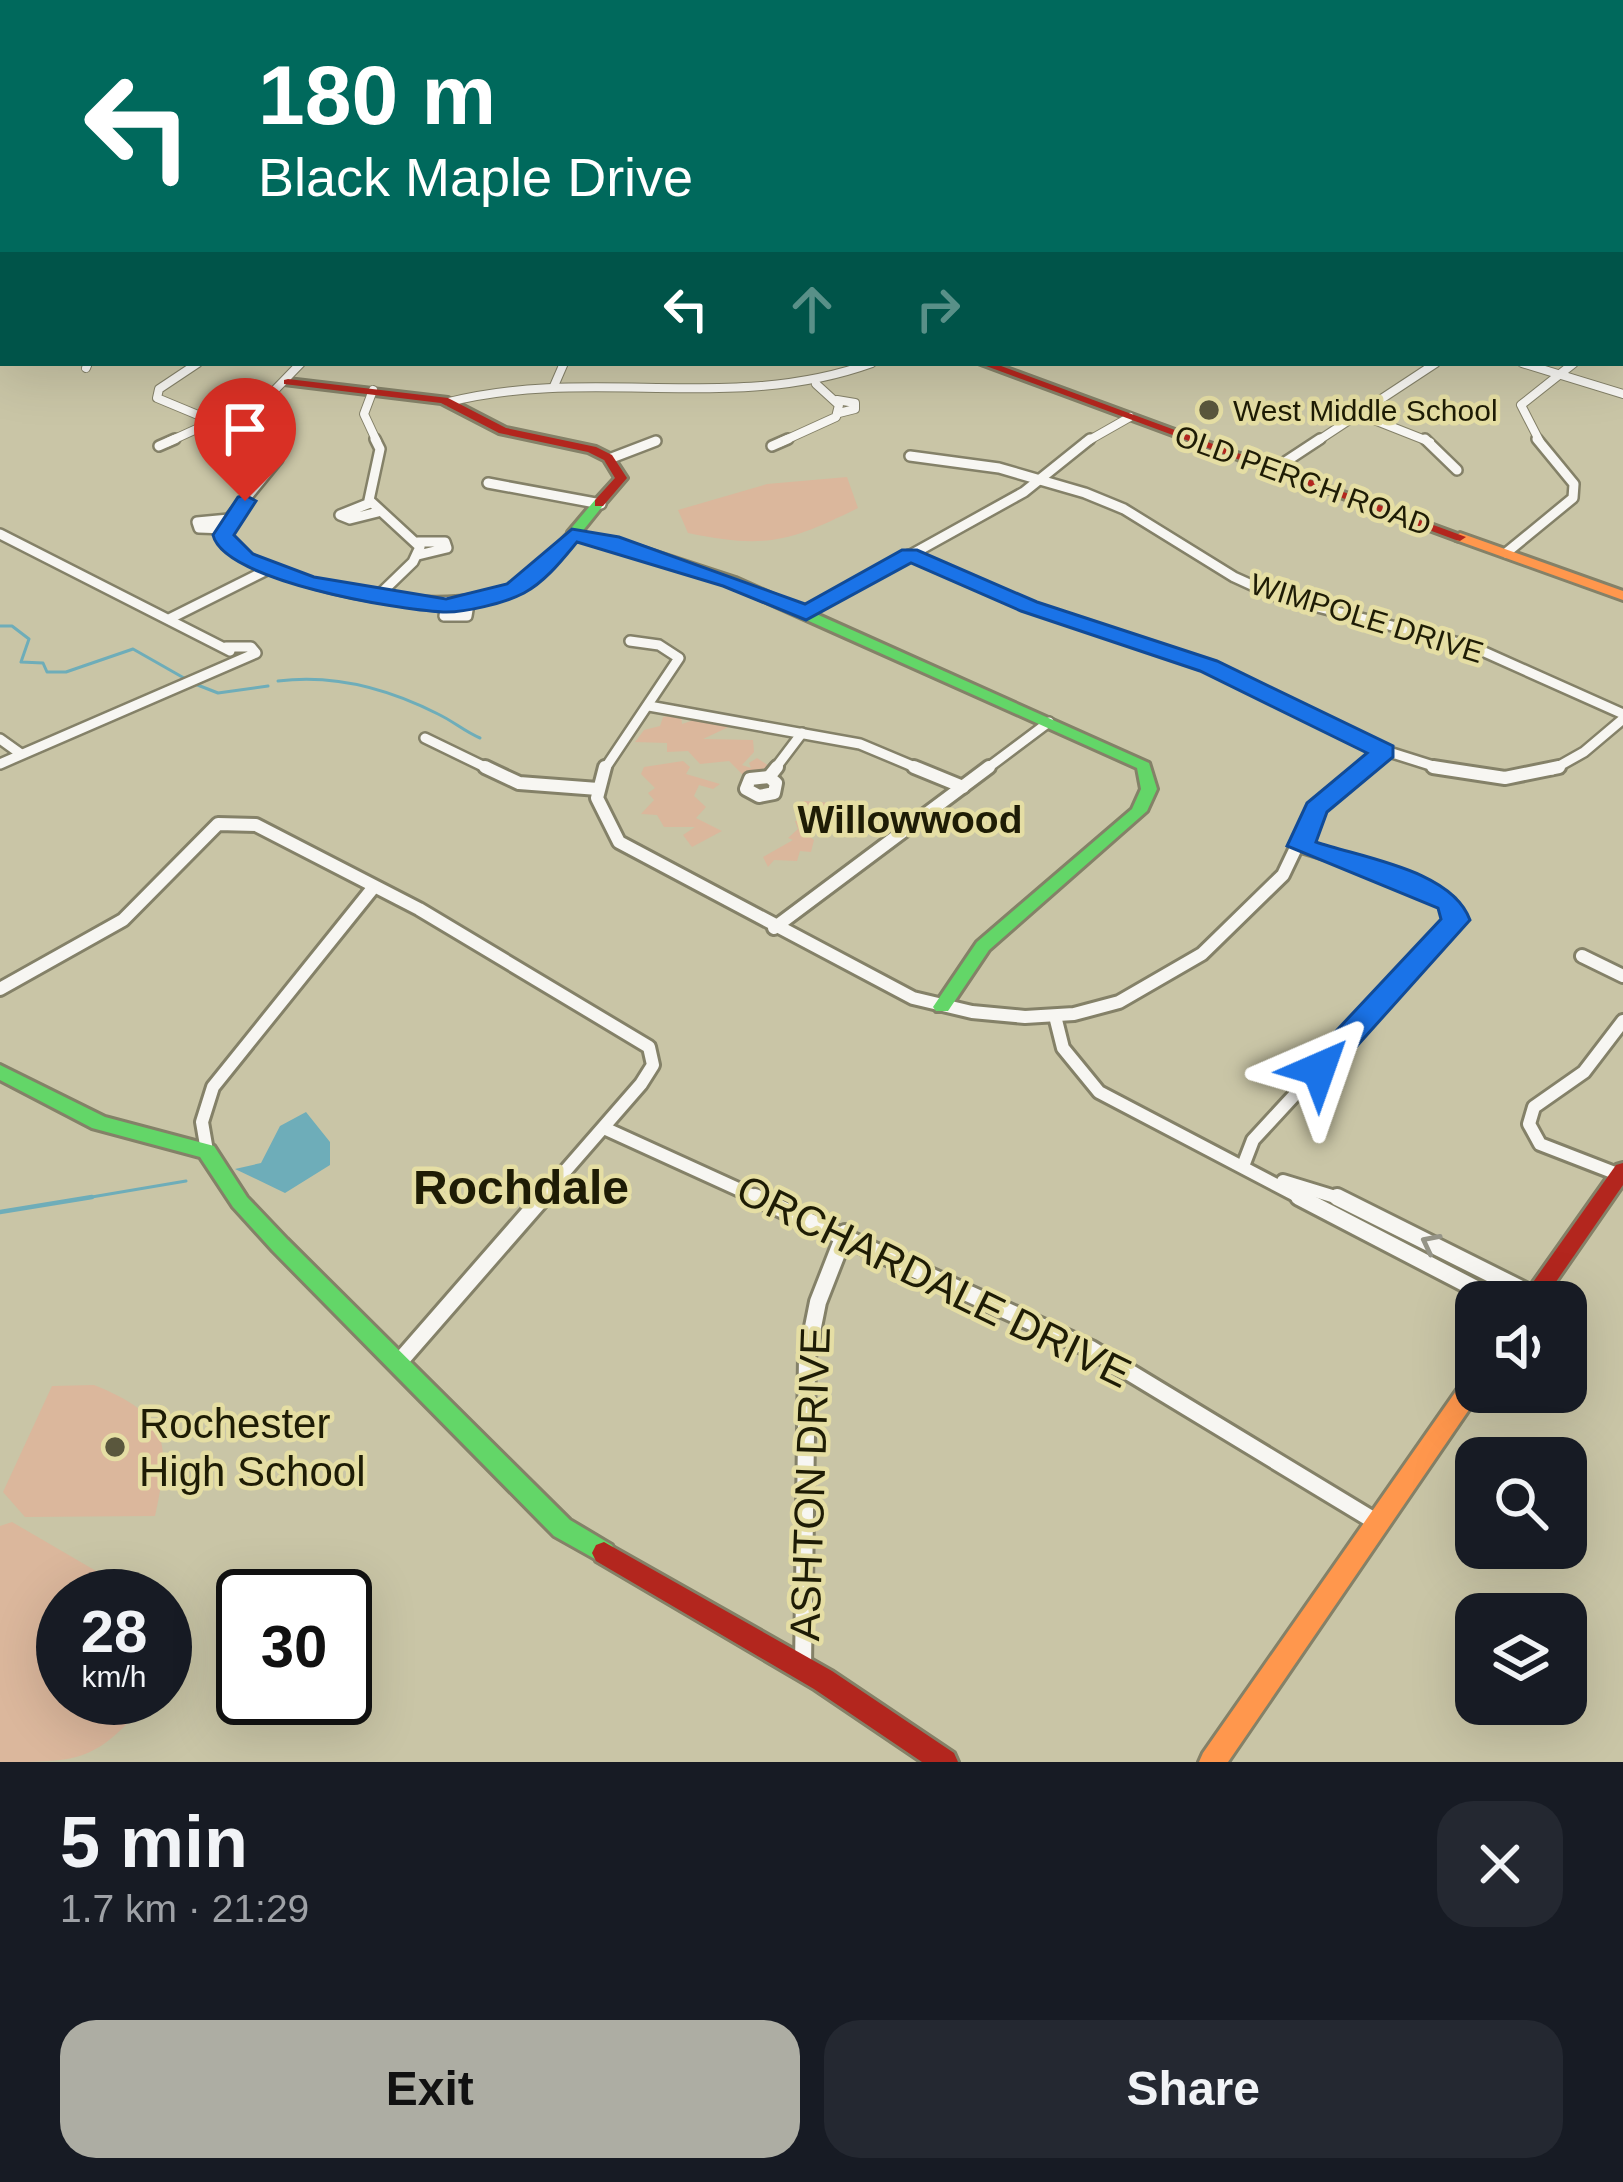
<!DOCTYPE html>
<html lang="en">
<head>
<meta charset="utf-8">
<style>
  :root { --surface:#171b24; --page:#242831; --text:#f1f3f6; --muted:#9ea1a6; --accent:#adada3 }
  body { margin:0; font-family:Helvetica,sans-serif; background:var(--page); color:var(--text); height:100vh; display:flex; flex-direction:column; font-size:45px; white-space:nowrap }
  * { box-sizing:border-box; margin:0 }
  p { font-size:39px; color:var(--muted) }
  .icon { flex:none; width:66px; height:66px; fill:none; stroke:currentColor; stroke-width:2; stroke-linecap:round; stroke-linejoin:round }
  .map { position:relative; height:1762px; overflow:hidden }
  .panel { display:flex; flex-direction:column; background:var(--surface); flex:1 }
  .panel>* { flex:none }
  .hud { position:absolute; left:0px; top:0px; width:1623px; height:366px; box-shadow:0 12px 48px #0002; background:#00695c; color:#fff; overflow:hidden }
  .fabs { position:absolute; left:1455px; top:1281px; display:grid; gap:24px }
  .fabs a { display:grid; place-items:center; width:132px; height:132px; border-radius:24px; background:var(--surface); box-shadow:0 12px 48px #0002; font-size:60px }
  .speed { position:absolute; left:36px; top:1569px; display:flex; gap:24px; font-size:60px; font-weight:700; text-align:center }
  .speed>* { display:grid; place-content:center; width:156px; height:156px; border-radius:50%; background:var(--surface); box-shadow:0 12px 48px #0002; line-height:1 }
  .speed small { font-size:30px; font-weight:400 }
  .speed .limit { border:6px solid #111; border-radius:18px; background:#fff; color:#111 }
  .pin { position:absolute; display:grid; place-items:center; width:102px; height:102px; color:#fff; margin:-123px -51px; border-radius:50% 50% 50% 0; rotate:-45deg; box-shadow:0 0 12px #0007 }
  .pin .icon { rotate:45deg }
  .me { position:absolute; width:132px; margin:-66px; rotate:43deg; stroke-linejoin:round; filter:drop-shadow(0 0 9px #0008) }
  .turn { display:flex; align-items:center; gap:42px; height:252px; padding:0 60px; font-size:54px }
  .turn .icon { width:156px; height:156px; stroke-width:2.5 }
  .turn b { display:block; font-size:84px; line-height:102px }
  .lanes { display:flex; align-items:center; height:114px; padding:0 60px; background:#0003; justify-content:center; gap:60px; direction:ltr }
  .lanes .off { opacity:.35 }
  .round { display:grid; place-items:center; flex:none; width:126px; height:126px; border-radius:36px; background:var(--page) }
  .headline { display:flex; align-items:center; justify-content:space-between; height:204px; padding:0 60px }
  h1 { font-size:72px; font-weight:600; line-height:90px }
  .cta { display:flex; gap:24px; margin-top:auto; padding:24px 60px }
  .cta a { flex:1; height:138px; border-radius:36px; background:var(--accent); color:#111; font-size:48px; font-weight:600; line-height:138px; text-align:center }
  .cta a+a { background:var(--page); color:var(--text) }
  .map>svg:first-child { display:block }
  .green { fill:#dbb79c }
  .water { fill:#6eadb9 }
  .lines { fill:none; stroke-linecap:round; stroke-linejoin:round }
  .stream-far1 { stroke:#6eadb9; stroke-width:3 }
  .stream { stroke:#6eadb9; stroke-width:4.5 }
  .street-far4-casing { stroke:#848168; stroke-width:9 }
  .street-far3-casing { stroke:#848168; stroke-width:10 }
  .street-far2-casing { stroke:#848168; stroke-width:14 }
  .street-far1-casing { stroke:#848168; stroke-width:18 }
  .street-casing { stroke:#848168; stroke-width:22 }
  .fast-casing { stroke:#848168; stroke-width:6 }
  .slow-casing { stroke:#848168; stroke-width:6 }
  .jam-casing { stroke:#848168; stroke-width:6 }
  .street-far4 { stroke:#f7f6f2; stroke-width:6 }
  .street-far3 { stroke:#f7f6f2; stroke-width:8 }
  .street-far2 { stroke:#f7f6f2; stroke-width:9 }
  .street-far1 { stroke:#f7f6f2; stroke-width:12 }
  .street { stroke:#f7f6f2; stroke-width:16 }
  .fast { fill:#63d668; fill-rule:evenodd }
  .slow { fill:#ff974d; fill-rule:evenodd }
  .jam { fill:#b3261e; fill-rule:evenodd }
  .oneway { stroke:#959487 }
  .route { fill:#1a73e8; stroke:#114b97; stroke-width:3 }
  .poi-dot { fill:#5a573d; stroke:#e5dea4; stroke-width:4.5 }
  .labels { text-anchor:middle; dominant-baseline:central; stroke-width:9; stroke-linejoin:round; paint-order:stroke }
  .far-poi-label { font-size:30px; fill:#1e1c05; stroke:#e5dea4; text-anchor:start }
  .far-street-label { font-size:30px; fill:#1e1c05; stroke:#e5dea4 }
  .neighbourhood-label { font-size:39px; font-weight:bold; fill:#1e1c05; stroke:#e5dea4 }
  .near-street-label { font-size:42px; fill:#1e1c05; stroke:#e5dea4 }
  .near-poi-label { font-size:42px; fill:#1e1c05; stroke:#e5dea4; text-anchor:start }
  .near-neighbourhood-label { font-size:48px; font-weight:bold; fill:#1e1c05; stroke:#e5dea4 }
</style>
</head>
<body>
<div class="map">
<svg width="1623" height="1762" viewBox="0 0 1623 1762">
  <rect width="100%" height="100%" fill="#c9c5a6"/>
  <g class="green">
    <path d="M847 477 858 508C789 542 765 549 688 533L678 510 767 484Z"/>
    <polygon points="681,714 682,724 700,718 735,724 703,739 753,740 754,752 742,765 751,768 749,763 757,758 769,766 745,777 729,761 700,764 688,751 667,752 667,743 635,742 644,730 660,726 663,717"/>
    <polygon points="683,761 690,767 686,774 720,784 713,789 699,785 694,796 706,807 696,818 722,831 692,847 683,835 695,827 664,827 657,815 641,814 654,800 648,793 655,788 641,774 644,767"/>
    <polygon points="804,801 834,803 831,821 808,835 814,840 811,852 800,851 797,861 774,860 768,867 763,857 793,840 788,838 798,829 795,821 803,820"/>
    <path d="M94 1385C169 1415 171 1442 155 1516L25 1517 3 1492 52 1386Z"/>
    <path d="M12 1522 139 1596H63V1698H150C96 1762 81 1762 0 1762V1526Z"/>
  </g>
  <polygon class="water" points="306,1112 330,1142 330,1165 285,1193 235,1169 261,1163 280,1126"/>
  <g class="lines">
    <g class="stream-far1">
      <polyline points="1285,0 1291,3"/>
      <polyline points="0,626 12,626 29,639 21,662 43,663 47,672 66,672 133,649 184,678"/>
      <path d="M278 681C333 674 389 689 438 714 453 721 465 732 480 738"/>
      <polyline points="195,684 218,693 268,686"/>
      <polyline points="74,1200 186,1181"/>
    </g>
    <polyline class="stream" points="0,1212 92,1197"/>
    <g class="street-far4-casing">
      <g id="street-far4">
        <polyline points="433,0 445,3"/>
        <polyline points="798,0 804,3"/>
        <polyline points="1369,0 1393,3"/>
        <polyline points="1556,0 1574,3"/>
        <polyline points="79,3 89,0"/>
        <polyline points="253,3 263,0"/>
        <polyline points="641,3 651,0"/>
        <polyline points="757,3 764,0"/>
        <polyline points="879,3 889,0"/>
        <polyline points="1513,3 1526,0"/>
      </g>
    </g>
    <g class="street-far3-casing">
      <g id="street-far3">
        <polyline points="198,363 159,389 157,398 263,442"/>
        <polyline points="1522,363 1623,394"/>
        <polyline points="86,368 88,363"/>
        <polyline points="554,386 564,363"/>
        <polyline points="373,390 364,414 377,442"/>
        <polyline points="837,400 855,403 855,409 839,413"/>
        <path d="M449 402C593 366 731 414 872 363"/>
        <polyline points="1359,414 1430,442"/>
        <polyline points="168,442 269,396 301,363"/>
        <polyline points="781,442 836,417 839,405 816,384"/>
        <polyline points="1086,442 1130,417"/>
        <polyline points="1316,442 1436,363"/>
        <polyline points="1540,442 1521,405 1574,363"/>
      </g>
    </g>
    <g class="street-far2-casing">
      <g id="street-far2">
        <path d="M256 439 278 459 229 519 226 544C290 591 457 625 527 582 543 571 558 549 572 535"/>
        <polyline points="375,439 380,449 369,500 420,547 413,562 382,592"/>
        <polyline points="1425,439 1457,470"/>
        <polyline points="159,446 175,439"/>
        <polyline points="772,446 788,439"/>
        <polyline points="910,456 999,468 1085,493 1124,509 1234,577 1278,597 1471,646 1623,714"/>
        <polyline points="609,459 656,441"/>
        <polyline points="1273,470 1320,439"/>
        <polyline points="488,483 601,504"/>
        <polyline points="370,503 340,515 350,519 378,512"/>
        <polyline points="226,529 199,528 197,522 229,519"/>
        <polyline points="0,534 230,651"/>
        <polyline points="418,542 445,542 447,548 418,555"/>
        <polyline points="1506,553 1573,498 1574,484 1537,439"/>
        <polyline points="909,555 1042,611 1209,666 1389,752 1446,770"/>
        <polyline points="446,606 444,616 467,616 469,604"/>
        <polyline points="806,613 1024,492 1090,439"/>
        <polyline points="171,618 269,569"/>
        <polyline points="649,706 860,744 922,770"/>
        <polyline points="425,738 491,770"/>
        <polyline points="0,739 21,754"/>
        <polyline points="0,764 256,653 251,647 226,647"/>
        <polyline points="604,770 679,658 659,645 630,641"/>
        <polyline points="774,770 802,733"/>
        <polyline points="985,770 1049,722"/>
        <polyline points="1360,770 1384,751"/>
        <polyline points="1552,770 1584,752 1623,719"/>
      </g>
    </g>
    <g class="street-far1-casing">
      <g id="street-far1">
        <polyline points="485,767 519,783 598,789"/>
        <polyline points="605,767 597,798 619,842 913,998 972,1012 1025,1017 1074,1014 1119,1002 1202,954 1283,875 1314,810 1364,767"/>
        <polyline points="914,767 963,787"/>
        <polyline points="1433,767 1505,778 1559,767"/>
        <polygon points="769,777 776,783 774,793 759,796 746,789 750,779"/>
        <polyline points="769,777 777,767"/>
        <polyline points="774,928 989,767"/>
        <polyline points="1582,956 1623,976"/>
        <polyline points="0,989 123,920 218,824 256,825 419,909 649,1047 653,1065 641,1084 540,1200"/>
        <polyline points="1055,1016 1063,1048 1099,1092 1305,1200"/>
        <polyline points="604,1128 762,1200"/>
        <polyline points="207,1151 202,1122 213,1087 373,888"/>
        <polyline points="1243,1166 1253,1140 1456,920 1450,903 1371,867 1301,846"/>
        <polyline points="1620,1175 1540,1144 1529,1124 1534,1107 1584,1072 1623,1021"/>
        <polyline points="1283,1181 1345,1200"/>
      </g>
    </g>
    <g class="street-casing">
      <g id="street">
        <polyline points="755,1197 1091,1349 1378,1523"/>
        <polyline points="1299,1197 1501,1302"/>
        <polyline points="1337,1197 1535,1296"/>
        <polyline points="400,1361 543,1197"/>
        <polyline points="803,1667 807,1357 818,1302 845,1233"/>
      </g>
    </g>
    <g class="fast-casing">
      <g id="fast">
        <rect x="1620" y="8" width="3" height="4"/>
        <polygon points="3,315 3,321 0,322 0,316"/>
        <polygon points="599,499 605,503 581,533 617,539 736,578 1149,763 1157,789 1147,811 989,950 948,1011 936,1011 933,1007 977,942 1132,809 1141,789 1137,768 726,584 610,545 568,538 568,532 595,500"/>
        <polygon points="0,1065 105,1117 214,1146 247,1197 287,1239 570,1520 612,1545 616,1553 612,1561 604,1564 554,1536 273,1251 233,1207 200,1157 92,1128 0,1080"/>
      </g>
    </g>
    <g class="slow-casing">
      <g id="slow">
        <polygon points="1460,533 1623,591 1623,600 1456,540 1454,537"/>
        <polygon points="1476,1372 1476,1392 1481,1392 1228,1762 1199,1762 1203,1753 1468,1374"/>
      </g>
    </g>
    <g class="jam-casing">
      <g id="jam">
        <polygon points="978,363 993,363 1466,537 1460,541 1456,540"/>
        <polygon points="288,379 448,398 506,428 596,447 612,455 627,478 603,506 595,506 595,500 615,478 604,460 588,452 499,433 441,403 284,384 284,380"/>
        <polygon points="1623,1163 1623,1185 1542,1302 1519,1302 1616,1165"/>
        <polygon points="604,1542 832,1671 954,1753 958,1762 922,1762 814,1689 596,1561 592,1553 596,1545"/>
      </g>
    </g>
    <use href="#street-far4" class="street-far4"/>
    <use href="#street-far3" class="street-far3"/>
    <use href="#street-far2" class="street-far2"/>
    <use href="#street-far1" class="street-far1"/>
    <use href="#street" class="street"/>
    <use href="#fast" class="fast"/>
    <use href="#slow" class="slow"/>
    <use href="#jam" class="jam"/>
  </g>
  <defs><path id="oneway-chevron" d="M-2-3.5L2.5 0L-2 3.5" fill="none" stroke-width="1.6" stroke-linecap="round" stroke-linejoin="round" transform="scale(3)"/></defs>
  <use class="oneway" href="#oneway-chevron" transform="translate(1430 1243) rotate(-153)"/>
  <path class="route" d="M245 495 256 501 234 535 253 554 314 577 446 599 507 584 572 529 619 537 805 604 902 550H917L1037 602 1217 661 1393 746V757L1327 812 1316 842C1363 858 1452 870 1470 920L1330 1076H1308L1304 1069 1308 1061 1441 919 1438 908 1287 846 1307 803 1367 753 1200 671 1021 611 911 563 806 620 723 586 577 542C562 560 546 581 524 593 505 603 464 613 443 612 398 610 224 581 213 535L238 497Z"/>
  <g class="poi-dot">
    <circle cx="1209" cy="410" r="12"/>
    <circle cx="115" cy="1447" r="12"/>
  </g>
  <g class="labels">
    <g class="far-poi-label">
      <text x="1233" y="410">West Middle School</text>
    </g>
    <g class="far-street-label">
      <text transform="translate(1303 480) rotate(20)">OLD PERCH ROAD</text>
      <text transform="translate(1367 618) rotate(17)">WIMPOLE DRIVE</text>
    </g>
    <g class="neighbourhood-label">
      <text x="910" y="819">Willowwood</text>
    </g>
    <g class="near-street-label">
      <text transform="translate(934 1281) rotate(26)">ORCHARDALE DRIVE</text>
      <text transform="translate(810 1484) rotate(-88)">ASHTON DRIVE</text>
    </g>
    <g class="near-poi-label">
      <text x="139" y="1423">Rochester<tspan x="139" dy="48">High School</tspan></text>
    </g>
    <g class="near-neighbourhood-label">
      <text x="521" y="1187">Rochdale</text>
    </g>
  </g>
</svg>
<div class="fabs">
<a><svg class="icon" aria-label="sound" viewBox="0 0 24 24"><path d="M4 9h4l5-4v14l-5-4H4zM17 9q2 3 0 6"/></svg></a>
<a><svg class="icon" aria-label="search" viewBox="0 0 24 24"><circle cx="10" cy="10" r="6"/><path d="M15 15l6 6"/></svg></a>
<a><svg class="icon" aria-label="layers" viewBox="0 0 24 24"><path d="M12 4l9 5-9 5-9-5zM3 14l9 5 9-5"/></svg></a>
</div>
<div class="speed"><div>28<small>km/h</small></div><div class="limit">30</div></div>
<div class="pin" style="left:245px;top:501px;background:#d93025"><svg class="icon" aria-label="arrive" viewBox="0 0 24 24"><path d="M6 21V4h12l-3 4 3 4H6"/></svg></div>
<svg class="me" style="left:1319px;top:1069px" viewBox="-20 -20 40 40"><path d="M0-17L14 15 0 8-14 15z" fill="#1a73e8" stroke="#fff" stroke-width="4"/></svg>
<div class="hud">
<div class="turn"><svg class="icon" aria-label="left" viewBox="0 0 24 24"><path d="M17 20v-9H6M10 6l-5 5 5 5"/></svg><div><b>180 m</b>Black Maple Drive</div></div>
<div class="lanes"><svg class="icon" aria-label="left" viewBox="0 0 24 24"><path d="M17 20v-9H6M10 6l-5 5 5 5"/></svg><svg class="icon off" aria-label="ahead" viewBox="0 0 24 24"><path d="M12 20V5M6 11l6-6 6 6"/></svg><svg class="icon off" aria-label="right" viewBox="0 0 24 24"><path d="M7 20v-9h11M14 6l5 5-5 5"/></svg></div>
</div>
</div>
<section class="panel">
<div class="headline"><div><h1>5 min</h1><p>1.7 km · 21:29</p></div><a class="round"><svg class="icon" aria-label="close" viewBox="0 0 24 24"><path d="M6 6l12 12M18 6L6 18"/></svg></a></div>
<div class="cta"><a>Exit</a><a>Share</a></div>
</section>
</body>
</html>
